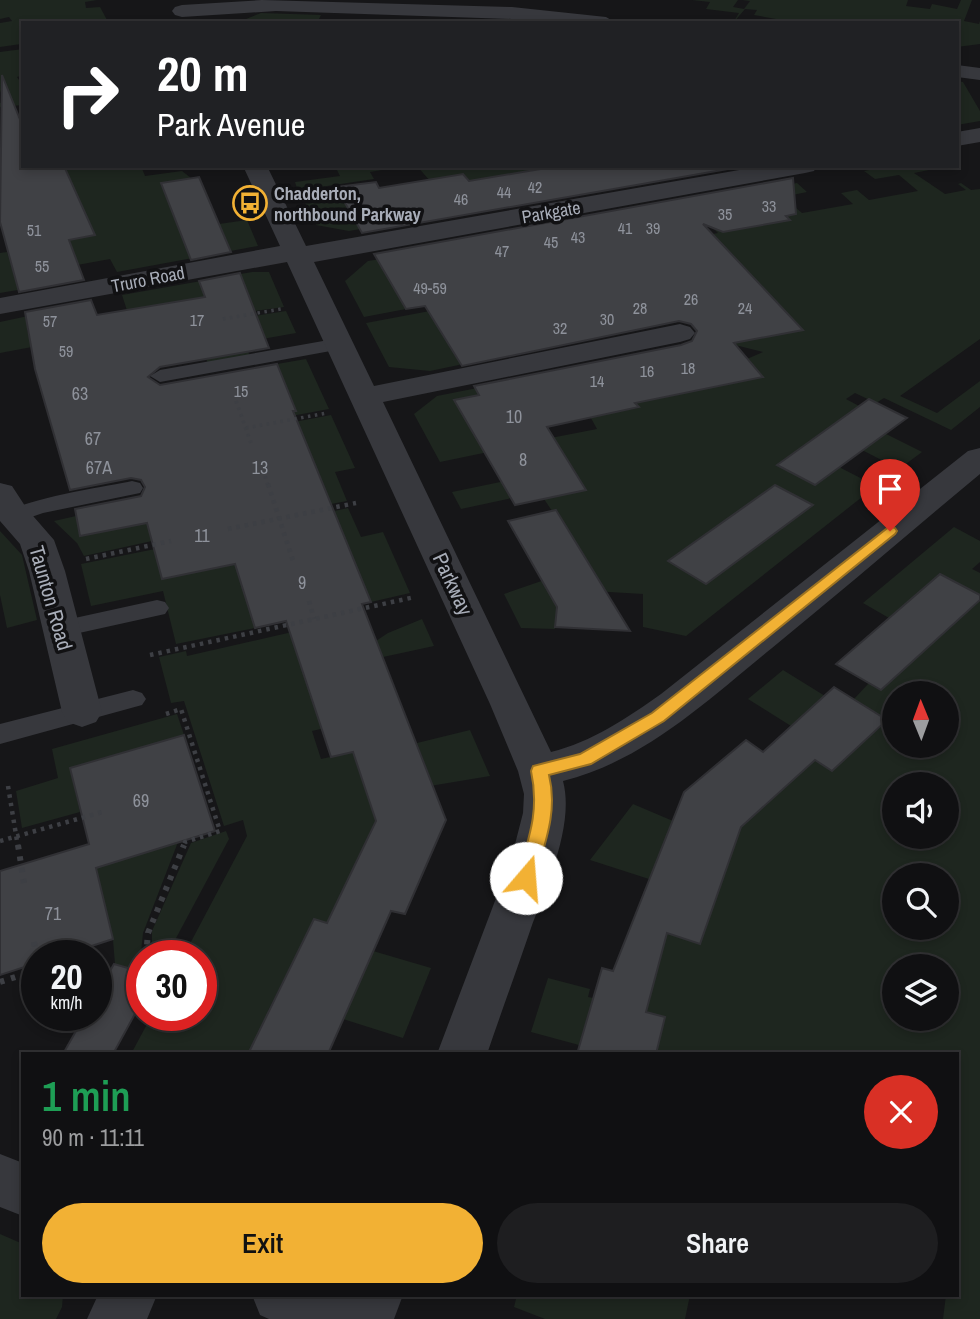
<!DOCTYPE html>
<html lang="en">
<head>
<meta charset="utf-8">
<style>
  :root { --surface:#101012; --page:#1e1e20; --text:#f1f3f6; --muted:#9c9d9f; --line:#303032; --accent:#f2b134 }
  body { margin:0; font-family:"Archivo Narrow",sans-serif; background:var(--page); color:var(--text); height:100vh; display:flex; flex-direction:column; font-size:26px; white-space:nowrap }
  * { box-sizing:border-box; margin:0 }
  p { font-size:23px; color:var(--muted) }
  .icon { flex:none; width:38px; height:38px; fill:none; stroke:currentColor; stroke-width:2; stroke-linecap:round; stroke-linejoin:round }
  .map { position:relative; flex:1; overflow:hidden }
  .panel { position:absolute; left:21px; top:1052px; width:938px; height:245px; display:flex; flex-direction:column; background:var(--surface); border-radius:0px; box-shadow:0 4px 10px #0003,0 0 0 2px var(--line) }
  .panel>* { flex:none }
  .banner { position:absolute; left:21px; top:21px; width:938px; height:147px; border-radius:0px; box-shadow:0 4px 10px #0003,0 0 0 2px var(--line); background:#202124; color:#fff; overflow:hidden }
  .needle { width:46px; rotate:359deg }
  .controls { position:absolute; left:882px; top:681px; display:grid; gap:14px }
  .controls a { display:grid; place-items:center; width:77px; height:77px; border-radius:50%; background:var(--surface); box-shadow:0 4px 10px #0003,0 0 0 2px var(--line); font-size:35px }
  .speed { position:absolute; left:21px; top:940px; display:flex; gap:14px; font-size:35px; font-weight:700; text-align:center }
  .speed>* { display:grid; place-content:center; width:91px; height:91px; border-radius:50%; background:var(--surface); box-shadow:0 4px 10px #0003,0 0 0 2px var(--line); line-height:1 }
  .speed small { font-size:18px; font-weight:400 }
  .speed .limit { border:10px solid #d22; background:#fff; color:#111 }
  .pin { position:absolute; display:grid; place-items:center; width:60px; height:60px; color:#fff; margin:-72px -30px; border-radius:50% 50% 50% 0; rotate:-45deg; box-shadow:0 0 7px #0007 }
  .pin .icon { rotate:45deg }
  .me { position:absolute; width:77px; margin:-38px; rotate:18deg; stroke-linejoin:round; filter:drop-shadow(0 0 5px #0008) }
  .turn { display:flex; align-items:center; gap:24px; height:147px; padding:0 21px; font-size:32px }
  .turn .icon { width:91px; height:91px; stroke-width:2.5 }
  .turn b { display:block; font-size:49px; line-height:60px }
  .round { display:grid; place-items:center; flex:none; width:74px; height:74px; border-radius:37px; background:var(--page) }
  .overview { display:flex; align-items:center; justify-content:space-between; height:119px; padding:0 21px }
  h1 { font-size:42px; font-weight:600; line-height:52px; color:#1e9e55 }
  .button { display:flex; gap:14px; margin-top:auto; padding:14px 21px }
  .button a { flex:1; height:80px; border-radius:42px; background:var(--accent); color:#111; font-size:28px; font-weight:600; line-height:80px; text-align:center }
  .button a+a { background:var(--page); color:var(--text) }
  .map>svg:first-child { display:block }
  .green { fill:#1e261f; fill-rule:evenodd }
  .building { fill:#404145; stroke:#303034; stroke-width:2 }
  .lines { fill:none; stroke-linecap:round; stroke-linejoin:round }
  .path-far2 { stroke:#3d3f44; stroke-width:3.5; stroke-dasharray:2.5 4.5; stroke-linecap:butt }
  .path-far1 { stroke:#3d3f44; stroke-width:4.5; stroke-dasharray:3.5 5; stroke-linecap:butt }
  .path { stroke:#3d3f44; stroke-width:6; stroke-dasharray:4.5 7; stroke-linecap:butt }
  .service { fill:#37383d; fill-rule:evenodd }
  .minor { fill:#37383d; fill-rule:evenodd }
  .route { fill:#f2b134; stroke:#9d7322; stroke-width:2 }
  .labels { text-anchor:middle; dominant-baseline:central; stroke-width:7; stroke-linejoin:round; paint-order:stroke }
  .far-number-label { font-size:16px; fill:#8e929b }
  .far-poi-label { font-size:18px; font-weight:bold; fill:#a8adb8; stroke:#111113; text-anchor:start }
  .far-street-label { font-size:18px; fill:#a8adb8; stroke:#111113 }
  .number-label { font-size:18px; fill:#8e929b }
  .street-label { font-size:21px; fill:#a8adb8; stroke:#111113 }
</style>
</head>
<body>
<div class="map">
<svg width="980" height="1319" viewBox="0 0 980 1319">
  <rect width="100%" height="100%" fill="#161618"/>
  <g class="green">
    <polygon points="0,0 97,0 85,2 86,8 100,7 107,20 105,23 23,23 23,47 21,44 0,47 0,23 12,21 9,17 0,19"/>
    <polygon points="692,0 738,0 733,7 744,9 750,1 742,0 908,0 906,6 930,9 932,4 957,9 961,0 972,0 964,21 979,24 980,21 980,44 957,47 957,23 798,23 754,15 757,10 745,9 733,23 739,13 706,9 710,2"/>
    <polygon points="261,13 321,15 318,21 309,23 236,23"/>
    <polygon points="23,49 23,75 17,77 19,80 23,80 23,105 0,107 0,103 4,102 0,90 0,52"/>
    <polygon points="957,81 963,82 980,111 980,121 957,125 957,111 961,111 957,106"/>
    <polygon points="67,166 141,166 145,176 182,171 191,178 162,183 171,207 225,237 219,224 247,220 258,246 117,272 110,259 77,265 82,279 0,293 0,253 7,252 14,274 77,261 69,240 95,235 41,172"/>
    <polygon points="355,166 406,166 370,172 374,179 307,189 297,188 295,182 340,176 337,170"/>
    <polygon points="417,166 560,166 469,181 463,174 430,181"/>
    <path d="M890 166H949L914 173 945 194 966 190 958 184 961 183 971 190 980 189V339L900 396 937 413 980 381V407L951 430 884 398 876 403 855 393 846 399 859 406 777 465 814 485 839 467 876 486 686 636 643 627V594L559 589 555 629 521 628 504 594 588 565 557 510 552 511 544 499 586 489 558 446 513 447 440 462 414 414 437 396 533 377 503 390 454 400 484 451 597 429 586 409 611 404 617 412 638 408 633 399 763 377 747 359 763 352 735 345 707 313 430 371 389 367 366 323 499 298 663 244 718 233 703 218 719 215 735 230 789 220 766 189 797 183 807 192 783 197 802 213 853 204 841 193 857 190 869 200 918 191 899 175 875 179 864 171ZM772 297 802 330 764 337 735 304ZM775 485 812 505 706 584 668 561Z"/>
    <polygon points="336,187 400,222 349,231 316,225 301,195"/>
    <polygon points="418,253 425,264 383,271 406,309 364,317 345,281 368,261"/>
    <polygon points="252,272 269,272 284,307 255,311 246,290 167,303 134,332 122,295"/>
    <polygon points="89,303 27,330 32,347 0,353 0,322"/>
    <polygon points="286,311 296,333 245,342 250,357 208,364 203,349 236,319"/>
    <polygon points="306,359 329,409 249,424 248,420 295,411 277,364"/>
    <polygon points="331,415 355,468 335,472 347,501 284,513 252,430"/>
    <polygon points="884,433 922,452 899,469 862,450"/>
    <polygon points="525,477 535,493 461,509 452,492"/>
    <polygon points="348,508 361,537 383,532 410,593 371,602 345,540 284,522"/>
    <polygon points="76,516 81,536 147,523 152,541 84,556 77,543 54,521"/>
    <polygon points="954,527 980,541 980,562 972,569 980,573 980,595 940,574 889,618 863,603"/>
    <polygon points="0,531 22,555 37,620 7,628 0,595"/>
    <polygon points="155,549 162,579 235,564 255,628 176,644 163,591 91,606 81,564"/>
    <path d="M980 600V1319H943L946 1295H957V1054L656 1053 665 1018 646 1012 654 982 631 975 645 926 700 944 728 863 665 842 649 879 590 860 633 804 673 821 783 739 832 771 887 721 854 699 869 683 881 690ZM894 693H947V746H894ZM894 784H947V836H894ZM894 875H947V928H894ZM894 966H947V1018H894Z"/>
    <polygon points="362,616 399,711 312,731 321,759 353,752 367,794 430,778 417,743 470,730 490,776 418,788 387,796 340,896 374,936 314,919 268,1011 313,1053 256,1037 248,1053 131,1054 152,1015 201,1015 201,956 184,955 247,836 243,820 224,826 184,701 171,703 159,657 186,651 187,656"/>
    <polygon points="422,619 434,646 383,657 376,641 388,633"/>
    <polygon points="783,670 825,696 791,726 748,699"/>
    <polygon points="177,714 184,735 70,768 80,812 22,828 16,791 58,778 52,749"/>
    <polygon points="226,831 229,839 167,955 152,955 152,931 191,843"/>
    <polygon points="178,842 143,933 139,971 115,964 113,940 96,868"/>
    <polygon points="373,951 431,968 403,1038 343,1019"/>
    <polygon points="548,978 590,989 588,997 593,998 579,1045 531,1032"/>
    <polygon points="0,1234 23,1244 23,1295 63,1295 62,1307 56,1319 0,1319"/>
    <polygon points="517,1295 690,1295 685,1319 545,1319 514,1307"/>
  </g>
  <g class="building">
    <polygon points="2,75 23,127 23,166 64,166 95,235 69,240 84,280 19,292 0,222"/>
    <polygon points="558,166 745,166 362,233 336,187 376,182 379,188 463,174 469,181"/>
    <polygon points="199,177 231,252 191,260 161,183"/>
    <polygon points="793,178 796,214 786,216 790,220 723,232 703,224 803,330 734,343 763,377 635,403 639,407 547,427 586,490 515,505 454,400 479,395 474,386 681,345 692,341 697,331 691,324 679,321 462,366 425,306 406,309 374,254"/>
    <polygon points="240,273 269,348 160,367 148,377 160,385 277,364 296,411 293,411 371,602 362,604 446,820 405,914 391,911 328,1054 248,1054 314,919 327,923 376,821 353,752 331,757 286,621 255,628 235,564 162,579 147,523 80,536 75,509 141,496 145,487 141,480 131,478 70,490 35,369 25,312 91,300 97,315 205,297 199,281"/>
    <polygon points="869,399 907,418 815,485 777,465"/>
    <polygon points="775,485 813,505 706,584 668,561"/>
    <polygon points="556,510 630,631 555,627 557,607 508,521"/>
    <polygon points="940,574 980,595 980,600 881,690 836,664"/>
    <polygon points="834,687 887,720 832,771 815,760 741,827 700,944 667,933 646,1012 665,1017 656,1054 577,1054 602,968 613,971 684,792 746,740 763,752"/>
    <polygon points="184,735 215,831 96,868 113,939 61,956 37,956 37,963 0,975 0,871 89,844 70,768"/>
    <polygon points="114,964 142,972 142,1001 113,1054 63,1054 85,1015 96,1015 96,995"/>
  </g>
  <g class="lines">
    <g class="path-far2">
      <polyline points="223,319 281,309"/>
      <polyline points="236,401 252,446"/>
      <polyline points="246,428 327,413"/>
      <polyline points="265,476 268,486"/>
    </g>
    <g class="path-far1">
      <polyline points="268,484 294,564"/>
      <polyline points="228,529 356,503"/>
      <polyline points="86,559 171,541"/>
      <polyline points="309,601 314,619"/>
      <polyline points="150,655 415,597"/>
      <polyline points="166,714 181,709 220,831 185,842 183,847"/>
      <polyline points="8,786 18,847"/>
      <polyline points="0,841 106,811"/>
    </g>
    <g class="path">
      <polyline points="18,845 24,883"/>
      <polyline points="34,942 37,960"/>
      <polyline points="146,956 148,933 184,845"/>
      <polyline points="0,982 37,970"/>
    </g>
    <g class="service">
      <polygon points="340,338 347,340 349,344 347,348 160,382 150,376 160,370"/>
      <path d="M132 481 140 483 143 488 140 493 43 513 14 523 6 521 3 516C14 500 109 486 132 481Z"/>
      <polygon points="157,600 165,602 169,608 165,614 61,637 53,635 49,629 53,623 61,621"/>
      <polygon points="133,690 142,693 146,699 142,705 0,744 0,724"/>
    </g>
    <g class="minor">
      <polygon points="262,0 512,7 606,17 616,23 547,23 512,19 276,11 182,17 175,15 172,11 175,7 182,5"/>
      <polygon points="957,65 980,68 980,80 957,77"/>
      <polygon points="980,128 980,142 957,146 957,132"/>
      <path d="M243 166H267L306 246 762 166H817L814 171 805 173 314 262 374 386 680 324 690 327 695 333 690 339 680 342 383 402 551 752C592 742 627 718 661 694L968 451 980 448V474C910 532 842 591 772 648 708 700 644 761 563 781 575 826 545 889 530 931 516 972 501 1013 487 1054H437L512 856 523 813 524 794 518 771 490 704 287 262 0 314V298L280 246Z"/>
      <polygon points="0,483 12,486 27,509 54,540 65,571 102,712 96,722 82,727 68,722 62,712 29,571 20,544 0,521"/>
      <polygon points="0,1154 23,1163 23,1216 0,1207"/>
      <polygon points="98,1295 157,1295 147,1319 87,1319"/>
      <polygon points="252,1295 403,1295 394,1319 269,1319 260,1315"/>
    </g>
  </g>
  <path class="route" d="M890 526 895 528 897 531 895 534 664 721 591 764 549 775C558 811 545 843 535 878L533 884 526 886 519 884 517 878C528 840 540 812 531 771L533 766 580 754 652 713Z"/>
  <defs>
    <g id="bus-ring" transform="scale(1.75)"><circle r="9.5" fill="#111113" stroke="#f2b134" stroke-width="1.5"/><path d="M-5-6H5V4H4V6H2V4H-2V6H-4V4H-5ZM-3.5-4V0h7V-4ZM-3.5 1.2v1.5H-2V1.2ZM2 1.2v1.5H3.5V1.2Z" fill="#f2b134"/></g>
  </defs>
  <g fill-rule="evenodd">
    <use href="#bus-ring" x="250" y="203"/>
  </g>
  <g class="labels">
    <g class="far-number-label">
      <text x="535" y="187">42</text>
      <text x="504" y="192">44</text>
      <text x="461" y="199">46</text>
      <text x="769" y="206">33</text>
      <text x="725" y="214">35</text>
      <text x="625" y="228">41</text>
      <text x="653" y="228">39</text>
      <text x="34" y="230">51</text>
      <text x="578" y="237">43</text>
      <text x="551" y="242">45</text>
      <text x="502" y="251">47</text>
      <text x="42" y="266">55</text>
      <text x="430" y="288">49-59</text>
      <text x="691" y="299">26</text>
      <text x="640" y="308">28</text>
      <text x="745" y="308">24</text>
      <text x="607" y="319">30</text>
      <text x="197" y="320">17</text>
      <text x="50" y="321">57</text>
      <text x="560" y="328">32</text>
      <text x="66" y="351">59</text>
      <text x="688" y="368">18</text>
      <text x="647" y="371">16</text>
      <text x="597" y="381">14</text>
      <text x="241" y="391">15</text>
    </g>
    <g class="far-poi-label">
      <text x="274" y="193">Chadderton,<tspan x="274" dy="21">northbound Parkway</tspan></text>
    </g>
    <g class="far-street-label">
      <text transform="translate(551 212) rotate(-10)">Parkgate</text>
      <text transform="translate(148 279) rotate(-11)">Truro Road</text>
    </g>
    <g class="number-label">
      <text x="80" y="393">63</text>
      <text x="514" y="416">10</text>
      <text x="93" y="438">67</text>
      <text x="523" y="459">8</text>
      <text x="99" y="467">67A</text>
      <text x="260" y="467">13</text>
      <text x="202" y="535">11</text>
      <text x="302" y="582">9</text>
      <text x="141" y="800">69</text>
      <text x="53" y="913">71</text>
    </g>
    <g class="street-label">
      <text transform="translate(453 584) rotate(65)">Parkway</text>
      <text transform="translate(51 598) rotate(74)">Taunton Road</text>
    </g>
  </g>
</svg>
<div class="controls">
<a><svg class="needle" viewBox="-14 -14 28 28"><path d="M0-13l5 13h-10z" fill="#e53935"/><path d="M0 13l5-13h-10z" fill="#9c9d9f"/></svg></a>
<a><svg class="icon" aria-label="sound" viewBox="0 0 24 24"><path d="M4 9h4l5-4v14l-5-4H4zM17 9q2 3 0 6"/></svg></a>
<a><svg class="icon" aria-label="search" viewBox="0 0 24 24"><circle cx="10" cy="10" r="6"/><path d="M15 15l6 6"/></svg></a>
<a><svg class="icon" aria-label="layers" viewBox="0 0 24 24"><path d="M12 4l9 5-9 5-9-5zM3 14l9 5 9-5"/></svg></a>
</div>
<div class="speed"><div>20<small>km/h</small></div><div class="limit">30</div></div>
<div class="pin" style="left:890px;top:531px;background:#d93025"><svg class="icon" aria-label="arrive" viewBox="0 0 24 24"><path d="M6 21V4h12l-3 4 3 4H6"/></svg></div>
<svg class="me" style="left:526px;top:878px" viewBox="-20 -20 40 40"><circle r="19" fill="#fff"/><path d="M0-13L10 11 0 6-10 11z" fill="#f2b134"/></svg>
<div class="banner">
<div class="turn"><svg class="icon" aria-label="right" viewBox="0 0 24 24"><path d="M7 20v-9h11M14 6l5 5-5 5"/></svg><div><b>20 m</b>Park Avenue</div></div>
</div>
<section class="panel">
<div class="overview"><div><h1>1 min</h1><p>90 m · 11:11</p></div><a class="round" style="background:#d93025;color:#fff"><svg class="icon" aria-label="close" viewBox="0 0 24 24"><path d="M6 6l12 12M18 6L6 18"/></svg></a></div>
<div class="button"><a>Exit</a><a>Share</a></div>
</section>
</div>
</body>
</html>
